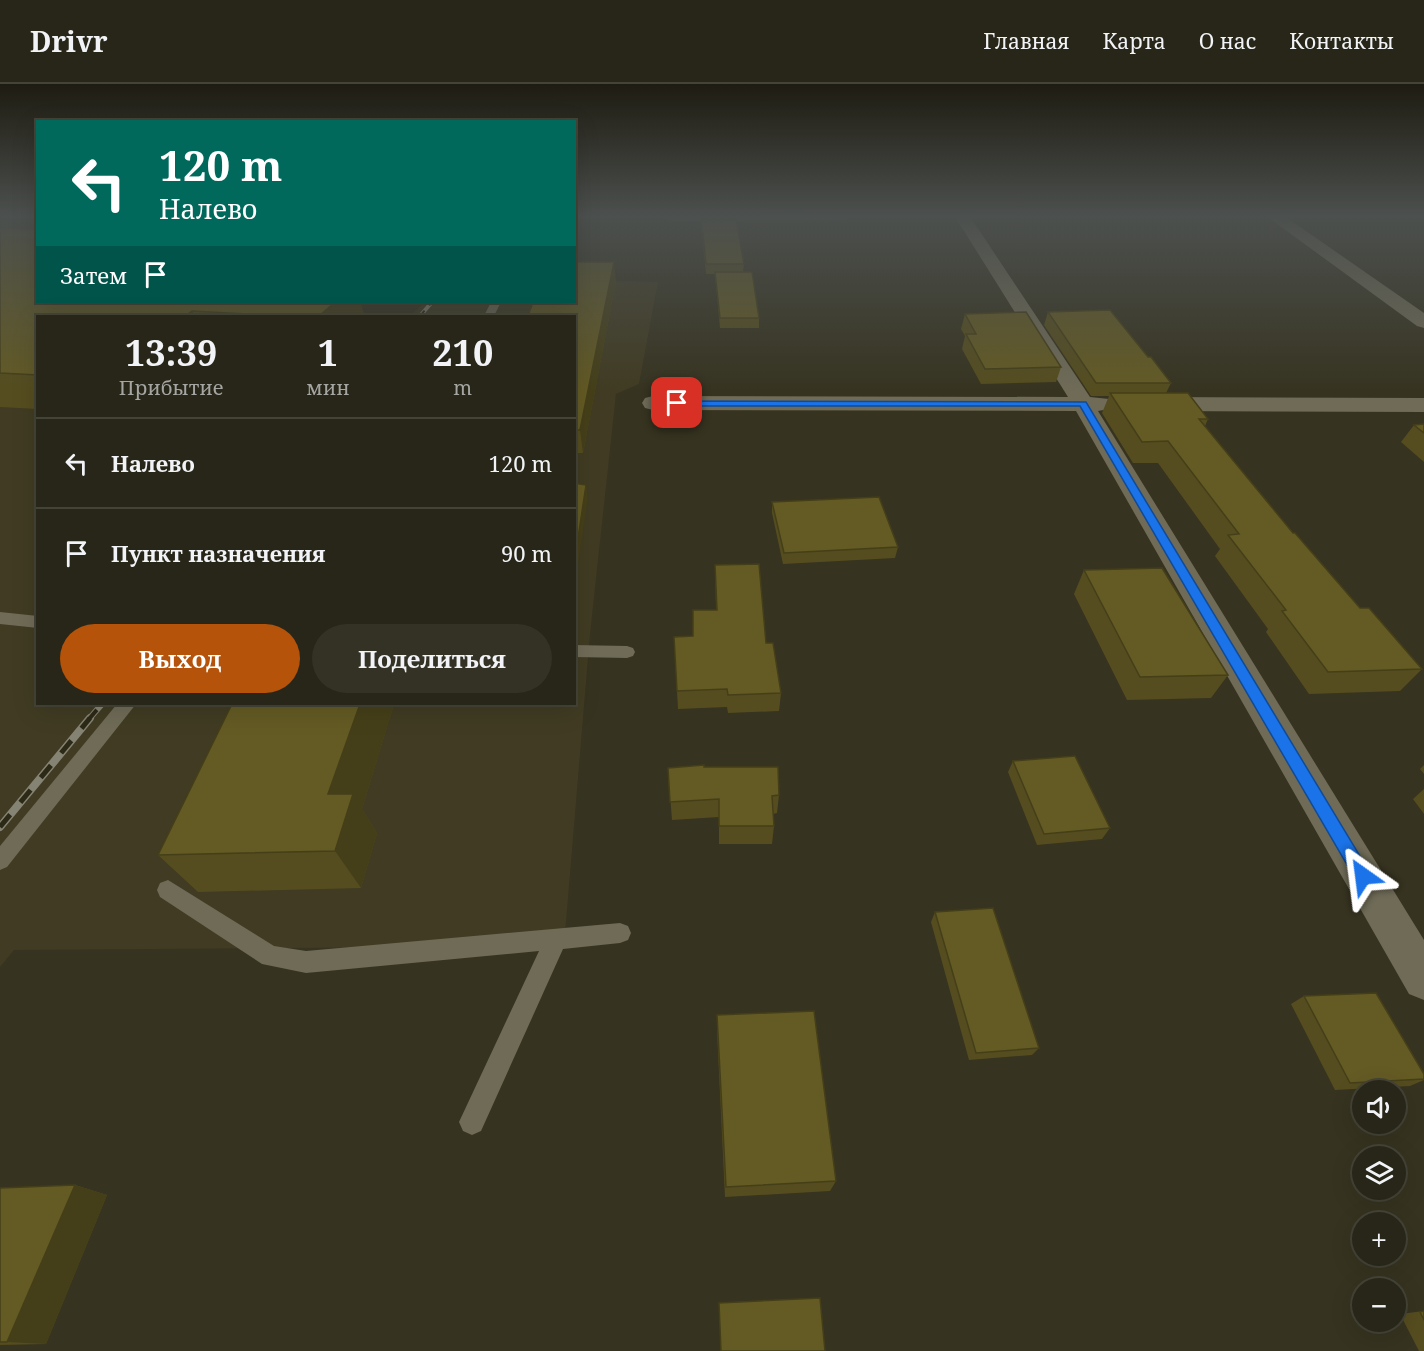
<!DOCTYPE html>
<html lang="ru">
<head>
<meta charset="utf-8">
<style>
  :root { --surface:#282618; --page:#343225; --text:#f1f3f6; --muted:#a5a5a2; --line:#444337; --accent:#b45309 }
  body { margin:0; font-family:"Noto Serif",serif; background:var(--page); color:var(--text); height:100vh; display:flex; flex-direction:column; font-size:22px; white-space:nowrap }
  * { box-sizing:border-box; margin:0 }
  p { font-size:20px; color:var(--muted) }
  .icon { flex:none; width:33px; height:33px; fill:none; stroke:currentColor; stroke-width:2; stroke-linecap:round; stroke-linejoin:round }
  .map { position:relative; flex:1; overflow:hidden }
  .details { position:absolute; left:36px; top:231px; width:540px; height:390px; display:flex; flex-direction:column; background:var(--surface); border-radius:0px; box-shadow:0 6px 24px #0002,0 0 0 2px var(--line) }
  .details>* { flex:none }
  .guide { position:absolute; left:36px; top:36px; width:540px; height:183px; border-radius:0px; box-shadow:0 6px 24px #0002,0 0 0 2px var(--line); background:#00695c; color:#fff; overflow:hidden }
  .fabs { position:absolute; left:1352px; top:996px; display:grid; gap:12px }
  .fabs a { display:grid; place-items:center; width:54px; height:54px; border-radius:50%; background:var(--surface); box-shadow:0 6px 24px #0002,0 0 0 2px var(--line); font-size:30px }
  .pin { position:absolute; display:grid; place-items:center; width:51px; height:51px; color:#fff; margin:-26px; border-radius:12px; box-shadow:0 3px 9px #0006 }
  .me { position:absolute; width:66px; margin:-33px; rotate:329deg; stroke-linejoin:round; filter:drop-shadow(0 0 4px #0008) }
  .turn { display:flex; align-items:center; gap:21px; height:126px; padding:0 24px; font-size:27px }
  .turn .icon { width:78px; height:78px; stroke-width:2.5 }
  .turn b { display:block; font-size:42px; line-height:51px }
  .then { display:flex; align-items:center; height:57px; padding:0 24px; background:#0003; gap:12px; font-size:22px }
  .eta { display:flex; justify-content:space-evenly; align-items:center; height:102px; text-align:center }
  .eta b { font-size:36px; font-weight:700; line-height:42px }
  .action { display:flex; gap:12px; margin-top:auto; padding:12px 24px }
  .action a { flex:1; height:69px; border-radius:36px; background:var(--accent); color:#fff; font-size:24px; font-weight:700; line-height:69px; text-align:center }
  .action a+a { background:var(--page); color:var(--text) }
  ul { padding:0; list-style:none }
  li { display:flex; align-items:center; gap:18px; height:90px; padding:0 24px; border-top:2px solid var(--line) }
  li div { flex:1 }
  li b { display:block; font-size:22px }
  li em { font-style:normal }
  header { display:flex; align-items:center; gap:36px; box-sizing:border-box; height:84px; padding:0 30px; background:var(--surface); border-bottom:2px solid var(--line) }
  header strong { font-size:28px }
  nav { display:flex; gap:33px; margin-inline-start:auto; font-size:21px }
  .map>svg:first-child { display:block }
  .built { fill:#403b22 }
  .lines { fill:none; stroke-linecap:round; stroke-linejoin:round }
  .service { fill:#6f6b57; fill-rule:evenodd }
  .minor { fill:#6f6b57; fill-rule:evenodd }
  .rail-far2-casing { stroke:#858373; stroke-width:4 }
  .rail-far1-casing { stroke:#858373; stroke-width:6 }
  .rail-casing { stroke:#858373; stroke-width:8 }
  .rail-far2 { stroke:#2c2917; stroke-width:2; stroke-dasharray:7; stroke-linecap:butt }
  .rail-far1 { stroke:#2c2917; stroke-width:4; stroke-dasharray:12; stroke-linecap:butt }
  .rail { stroke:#2c2917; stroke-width:5; stroke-dasharray:16; stroke-linecap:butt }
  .wall { fill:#554d1f }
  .shaded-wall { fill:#453f19 }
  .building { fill:#635a24; stroke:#453f19; stroke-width:1.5 }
  .route { fill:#1a73e8; stroke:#114b97; stroke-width:1.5 }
</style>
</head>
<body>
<header>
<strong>Drivr</strong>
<nav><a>Главная</a><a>Карта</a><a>О нас</a><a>Контакты</a></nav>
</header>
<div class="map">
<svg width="1424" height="1267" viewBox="0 0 1424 1267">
  <rect width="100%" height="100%" fill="#363320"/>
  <polygon class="built" points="0,131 37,131 38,218 2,246 37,249 38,620 574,620 574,232 410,232 425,218 574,218 575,196 658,198 639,300 616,310 590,550 564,862 14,866 0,883"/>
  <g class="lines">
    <g class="service">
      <polygon points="599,131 675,131 676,132 672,134 603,133"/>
      <polygon points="491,218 501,218 494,232 484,232"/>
      <polygon points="0,528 38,532 38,544 0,540"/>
      <polygon points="574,561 627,562 633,564 635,568 633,572 627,574 574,573"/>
      <polygon points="117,620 136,620 7,783 0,786 0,762"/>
      <polygon points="168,796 274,862 306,867 620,839 628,842 631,849 628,856 620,859 563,865 481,1047 472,1051 463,1047 459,1038 539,867 306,889 262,880 160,813 157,806 160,799"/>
    </g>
    <g class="minor">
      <polygon points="665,131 853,131 845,136 672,137 667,135"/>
      <polygon points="954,131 969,131 1090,313 1109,315 1112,320 1109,325 1098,327 1424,856 1424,916 1409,910 1076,327 653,326 645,324 642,319 645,314 653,312 1068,313"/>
      <polygon points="1267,131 1283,131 1424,229 1424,244 1417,242 1269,134"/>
      <polygon points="1153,313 1424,314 1424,328 1153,327 1145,325 1142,320 1145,315"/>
    </g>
    <g class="rail-far2-casing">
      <polyline id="rail-far2" points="420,232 432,218"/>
    </g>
    <g class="rail-far1-casing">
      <polyline id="rail-far1" points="89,635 102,620"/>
    </g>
    <g class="rail-casing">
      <polyline id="rail" points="0,743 90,634"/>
    </g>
    <use href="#rail-far2" class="rail-far2"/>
    <use href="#rail-far1" class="rail-far1"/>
    <use href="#rail" class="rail"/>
  </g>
  <g class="wall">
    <polygon points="0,130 8,130 8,145 365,232 38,232 38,325 0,323"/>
    <polygon points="700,130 744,180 743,188 759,234 759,244 720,244 715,190 706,190"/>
    <polygon points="616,197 583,369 574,369 574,232"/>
    <polygon points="1048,228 1148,273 1171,299 1166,309 1208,335 1205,342 1293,449 1360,524 1422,585 1400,607 1309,610 1266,548 1268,545 1215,472 1220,465 1158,379 1133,379 1102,329 1109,312 1091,312 1044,241"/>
    <polygon points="965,230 1061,283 1056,298 981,300 962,265 965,252 961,245"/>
    <polygon points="1424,340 1424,378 1401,358 1414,341"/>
    <polygon points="772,418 898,463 895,474 783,480 772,429"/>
    <polygon points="715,481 766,559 781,609 779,627 728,629 727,623 678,625 674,553 693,552 716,526"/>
    <polygon points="1084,486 1228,591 1211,614 1127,616 1074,510"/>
    <polygon points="232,620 394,620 362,725 377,749 361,804 198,808 158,771"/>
    <polygon points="1013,677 1110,744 1102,755 1037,761 1008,688"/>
    <polygon points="1424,681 1424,690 1420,685"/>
    <polygon points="704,683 779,711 777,729 773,730 774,742 772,760 719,760 719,733 672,736 668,684"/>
    <polygon points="1424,705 1424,730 1413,715"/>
    <polygon points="935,828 1039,964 1032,971 969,976 931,838"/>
    <polygon points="1304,912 1424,990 1424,996 1410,1002 1335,1006 1291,920"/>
    <polygon points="717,931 836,1097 830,1107 725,1113 717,947"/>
    <polygon points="75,1101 107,1111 46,1260 0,1261 0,1104"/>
    <polygon points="1424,1227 1424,1267 1419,1267 1400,1230"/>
  </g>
  <g class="shaded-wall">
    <polygon points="0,130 8,130 6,174 0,164"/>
    <polygon points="614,178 616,197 583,369 580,346"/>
    <polygon points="335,218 360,218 365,232 319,232"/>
    <polygon points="192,227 195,232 185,232"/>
    <polygon points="586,401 588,413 574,507 574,481"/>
    <polygon points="360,620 394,620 362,725 377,749 361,804 335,767 328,710"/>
    <polygon points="75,1101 107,1111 46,1260 7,1258"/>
  </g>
  <g class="building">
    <polygon points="701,130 735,130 744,180 706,180"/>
    <polygon points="0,144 38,146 38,218 335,218 319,232 283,232 192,227 185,232 38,232 38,291 0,289"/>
    <polygon points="574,178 614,178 580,346 574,346 574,232 528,232 533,218 574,218"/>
    <polygon points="715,188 752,188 759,234 720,234"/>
    <polygon points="1110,226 1148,273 1151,273 1171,299 1096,299 1048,228"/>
    <polygon points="1026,228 1061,283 985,285 966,250 976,250 965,230"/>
    <polygon points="1110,309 1188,309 1208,335 1199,335 1293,449 1295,449 1360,524 1369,524 1422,585 1328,588 1282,527 1286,526 1228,451 1239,450 1168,357 1142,358"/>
    <polygon points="1424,340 1424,349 1414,341"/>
    <polygon points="574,399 586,401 574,481"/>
    <polygon points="879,413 898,463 784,469 772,418"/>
    <polygon points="759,480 766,559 773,559 781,609 728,611 727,605 677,607 674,553 693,552 693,526 717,526 715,481"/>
    <polygon points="1162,484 1228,591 1140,593 1084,486"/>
    <polygon points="232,620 360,620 328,710 353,710 335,767 158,771"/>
    <polygon points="1075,672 1110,744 1044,750 1013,677"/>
    <polygon points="704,681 704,683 778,683 779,711 772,712 774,742 719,742 719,715 670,718 668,684"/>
    <polygon points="993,824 1039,964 976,969 935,828"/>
    <polygon points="1376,909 1424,990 1424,995 1350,999 1304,912"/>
    <polygon points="814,927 836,1097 726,1103 717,931"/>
    <polygon points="75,1101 7,1258 0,1258 0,1104"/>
    <polygon points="820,1214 825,1267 721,1267 719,1219"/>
    <polygon points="1424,1227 1424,1236 1420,1228"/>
  </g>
  <linearGradient id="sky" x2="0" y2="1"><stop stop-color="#1e1c12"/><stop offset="0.43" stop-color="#4c504e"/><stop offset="1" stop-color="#4c504e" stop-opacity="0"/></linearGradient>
  <rect width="1424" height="308" fill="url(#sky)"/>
  <polygon class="route" points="674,317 1086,318 1369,787 1371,792 1369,798 1363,800 1357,798 1080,322 677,322 674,321"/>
</svg>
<div class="fabs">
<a><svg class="icon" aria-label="sound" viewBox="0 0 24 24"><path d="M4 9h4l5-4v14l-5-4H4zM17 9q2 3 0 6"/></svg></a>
<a><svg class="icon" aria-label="layers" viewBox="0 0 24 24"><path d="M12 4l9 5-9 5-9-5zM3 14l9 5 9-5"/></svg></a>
<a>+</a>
<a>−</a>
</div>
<div class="pin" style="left:677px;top:319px;background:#d93025"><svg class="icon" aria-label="arrive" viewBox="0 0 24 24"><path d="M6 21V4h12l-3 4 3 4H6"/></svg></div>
<svg class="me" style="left:1363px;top:792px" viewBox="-20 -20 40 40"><path d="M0-17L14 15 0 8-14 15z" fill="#1a73e8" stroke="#fff" stroke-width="4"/></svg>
<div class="guide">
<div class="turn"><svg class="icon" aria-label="left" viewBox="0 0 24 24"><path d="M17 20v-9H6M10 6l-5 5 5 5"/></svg><div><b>120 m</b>Налево</div></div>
<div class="then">Затем<svg class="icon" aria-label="arrive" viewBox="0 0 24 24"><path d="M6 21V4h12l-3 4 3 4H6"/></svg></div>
</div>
<section class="details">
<div class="eta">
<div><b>13:39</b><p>Прибытие</p></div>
<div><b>1</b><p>мин</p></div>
<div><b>210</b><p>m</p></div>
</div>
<ul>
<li><svg class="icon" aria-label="left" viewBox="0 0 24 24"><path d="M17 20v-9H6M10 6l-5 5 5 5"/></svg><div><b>Налево</b></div><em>120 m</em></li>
<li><svg class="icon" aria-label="arrive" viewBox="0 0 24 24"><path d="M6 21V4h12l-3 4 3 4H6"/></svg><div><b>Пункт назначения</b></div><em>90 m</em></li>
</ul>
<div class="action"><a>Выход</a><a>Поделиться</a></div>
</section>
</div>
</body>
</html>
